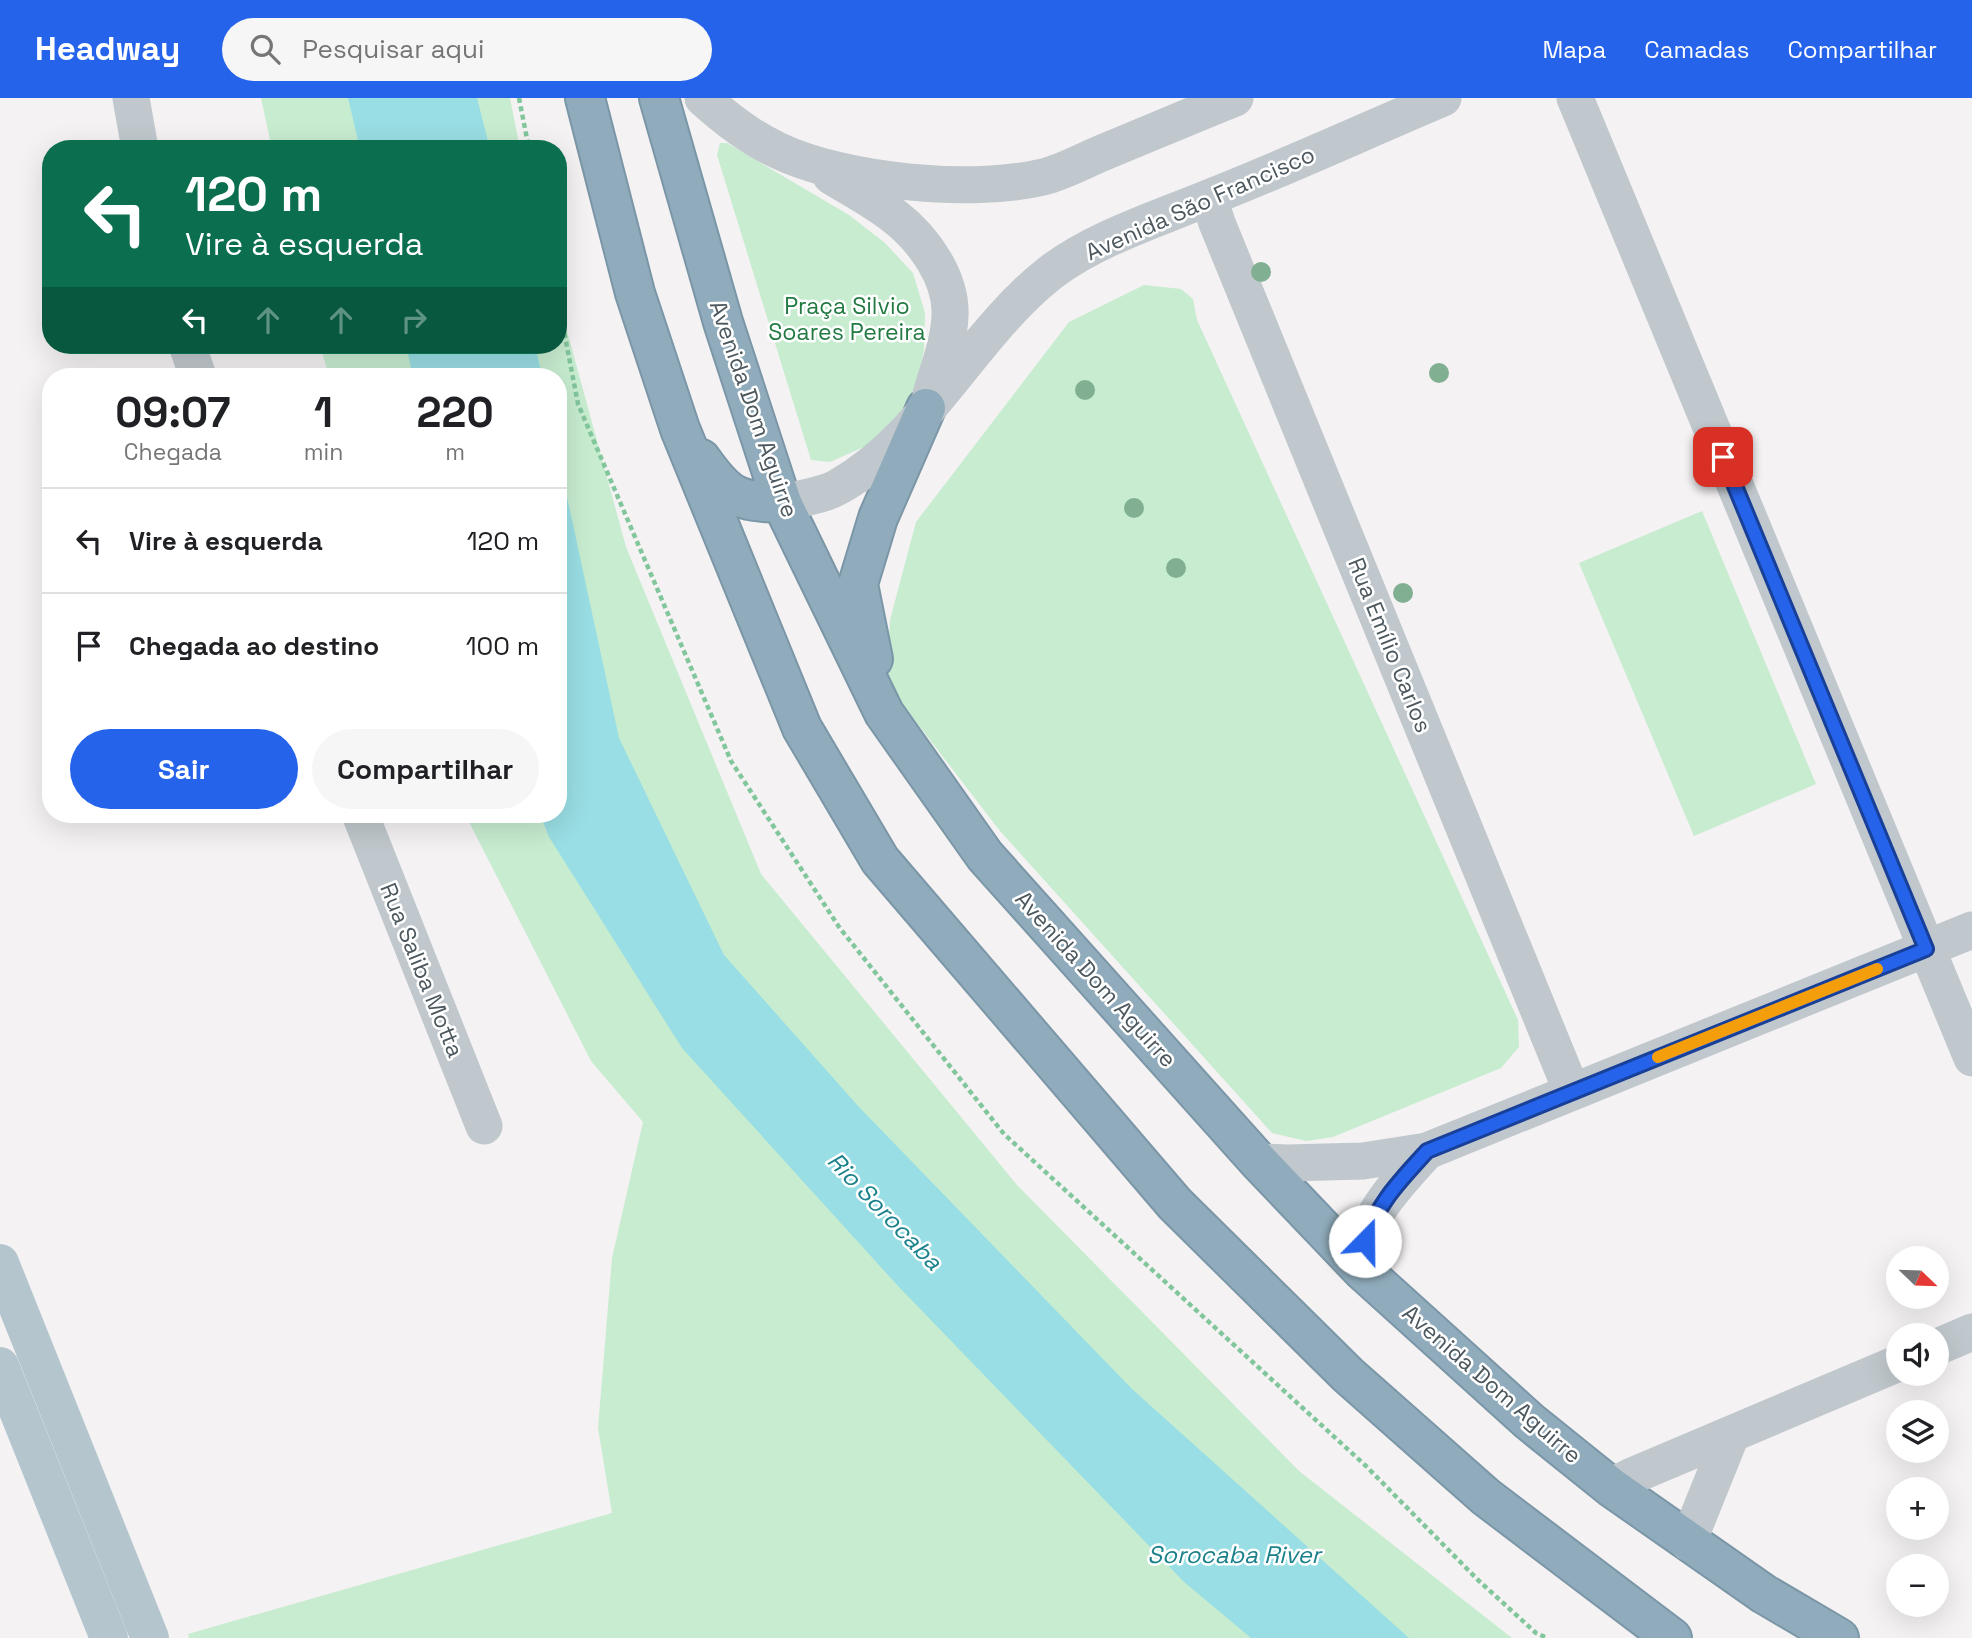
<!DOCTYPE html>
<html lang="pt">
<head>
<meta charset="utf-8">
<style>
  :root { --surface:#fff; --page:#f6f6f6; --text:#202124; --muted:#757577; --line:#e0e0e0; --accent:#2563eb }
  body { margin:0; font-family:"Space Grotesk",sans-serif; background:var(--page); color:var(--text); height:100vh; display:flex; flex-direction:column; font-size:26px; white-space:nowrap }
  * { box-sizing:border-box; margin:0 }
  p { font-size:23px; color:var(--muted) }
  .icon { flex:none; width:38px; height:38px; fill:none; stroke:currentColor; stroke-width:2; stroke-linecap:round; stroke-linejoin:round }
  .map { position:relative; flex:1; overflow:hidden }
  .panel { position:absolute; left:42px; top:270px; width:525px; height:455px; display:flex; flex-direction:column; background:var(--surface); border-radius:28px; box-shadow:0 7px 28px #0002 }
  .panel>* { flex:none }
  .guide { position:absolute; left:42px; top:42px; width:525px; height:214px; border-radius:28px; box-shadow:0 7px 28px #0002; background:#0b6e4f; color:#fff; overflow:hidden }
  .needle { width:46px; rotate:113deg }
  .buttons { position:absolute; left:1886px; top:1148px; display:grid; gap:14px }
  .buttons a { display:grid; place-items:center; width:63px; height:63px; border-radius:50%; background:var(--surface); box-shadow:0 7px 28px #0002; font-size:35px }
  .pin { position:absolute; display:grid; place-items:center; width:60px; height:60px; color:#fff; margin:-30px; border-radius:14px; box-shadow:0 4px 10px #0006 }
  .me { position:absolute; width:77px; margin:-38px; rotate:22deg; stroke-linejoin:round; filter:drop-shadow(0 0 5px #0008) }
  .turn { display:flex; align-items:center; gap:24px; height:147px; padding:0 28px; font-size:32px }
  .turn .icon { width:91px; height:91px; stroke-width:2.5 }
  .turn b { display:block; font-size:49px; line-height:60px }
  .lanes { display:flex; align-items:center; height:66px; padding:0 28px; background:#0003; justify-content:center; gap:35px; direction:ltr }
  .lanes .off { opacity:.35 }
  .eta { display:flex; justify-content:space-evenly; align-items:center; height:119px; text-align:center }
  .eta b { font-size:42px; font-weight:800; line-height:49px }
  .primary-button { display:flex; gap:14px; margin-top:auto; padding:14px 28px }
  .primary-button a { flex:1; height:80px; border-radius:42px; background:var(--accent); color:#fff; font-size:28px; font-weight:800; line-height:80px; text-align:center }
  .primary-button a+a { background:var(--page); color:var(--text) }
  ul { padding:0; list-style:none }
  li { display:flex; align-items:center; gap:21px; height:105px; padding:0 28px; border-top:2px solid var(--line) }
  li div { flex:1 }
  li b { display:block; font-size:26px }
  li em { font-style:normal }
  header { display:flex; align-items:center; gap:42px; box-sizing:border-box; height:98px; padding:0 35px; background:var(--accent); color:#fff }
  header strong { font-size:33px }
  nav { display:flex; gap:38px; margin-inline-start:auto; font-size:24px }
  .search { width:490px; height:63px; background:var(--page); display:flex; align-items:center; gap:18px; box-sizing:border-box; padding:0 24px; border-radius:38px; color:var(--muted); font-size:26px }
  .map>svg:first-child { display:block }
  .green { fill:#c7ecd0 }
  .water { fill:#99dee4 }
  .lines { fill:none; stroke-linecap:round; stroke-linejoin:round }
  .highway-casing { stroke:#7b96a7; stroke-width:42 }
  .path { stroke:#82c69c; stroke-width:4.5; stroke-dasharray:5 3.5; stroke-linecap:butt }
  .minor { stroke:#c0c8cd; stroke-width:37 }
  .major { stroke:#b5c5cd; stroke-width:38 }
  .highway { stroke:#90abbb; stroke-width:38 }
  .tree { fill:#81af92 }
  .route-casing { stroke:#184099; stroke-width:18 }
  .route { stroke:#2563eb; stroke-width:12 }
  .slow { stroke:#f59e0b; stroke-width:12 }
  .labels { text-anchor:middle; dominant-baseline:central; stroke-width:5; stroke-linejoin:round; paint-order:stroke }
  .street-label { font-size:23px; fill:#4c585e; stroke:#fff }
  .park-label { font-size:23px; fill:#237942; stroke:#fff }
  .water-label { font-size:24px; font-style:italic; fill:#1b828b; stroke:#fff }
</style>
</head>
<body>
<header>
<strong>Headway</strong>
<div class="search"><svg class="icon" aria-label="search" viewBox="0 0 24 24"><circle cx="10" cy="10" r="6"/><path d="M15 15l6 6"/></svg>Pesquisar aqui</div>
<nav><a>Mapa</a><a>Camadas</a><a>Compartilhar</a></nav>
</header>
<div class="map">
<svg width="1972" height="1540" viewBox="0 0 1972 1540">
  <rect width="100%" height="100%" fill="#f4f2f3"/>
  <g class="green">
    <polygon points="261,0 510,0 520,51 272,51"/>
    <polygon points="720,45 727,45 849,117 885,145 913,175 925,215 924,252 917,285 900,315 875,344 830,364 811,362 717,57"/>
    <polygon points="1144,187 1181,191 1193,201 1197,222 1518,922 1519,949 1501,970 1333,1039 1306,1043 1272,1035 1000,733 887,586 890,522 916,424 1069,224"/>
    <polygon points="558,200 626,449 761,776 1017,1087 1299,1373 1512,1540 189,1540 188,1536 612,1415 598,1330 612,1160 643,1024 591,963 465,716 558,716 558,278 329,278 320,247 558,247"/>
    <polygon points="1702,413 1816,686 1694,738 1579,465"/>
  </g>
  <g class="water">
    <polygon points="348,0 477,0 490,51 360,51"/>
    <polygon points="406,247 535,247 542,278 413,278"/>
    <polygon points="558,357 619,640 724,857 859,1009 1132,1291 1409,1540 1251,1540 1184,1484 898,1188 682,950 549,739 540,716 558,716"/>
  </g>
  <g class="lines">
    <g class="highway-casing">
      <g id="highway">
        <polyline points="585,0 635,195 680,331 802,630 880,762 1175,1106 1348,1277 1486,1399 1672,1540"/>
        <polyline points="659,0 723,224 782,405 884,615 985,758 1259,1064 1363,1173 1529,1323 1611,1389 1764,1496 1839,1540"/>
        <path d="M701 361C727 398 737 404 782 405"/>
        <polyline points="873,561 858,486 878,420 926,310"/>
      </g>
    </g>
    <g class="path">
      <polyline points="519,0 529,51"/>
      <polyline points="558,202 578,306 731,663 839,829 1004,1036 1366,1368 1478,1482 1536,1535 1547,1540"/>
    </g>
    <g class="minor">
      <polyline points="131,0 140,51"/>
      <path d="M703 0C725 20 749 39 777 52 843 84 972 96 1043 79 1063 74 1083 63 1102 55 1146 37 1190 18 1235 0"/>
      <polyline points="1575,0 1972,960"/>
      <path d="M831 78C852 91 875 103 894 118 923 140 952 180 950 218 949 245 938 271 931 296"/>
      <polyline points="1209,100 1217,125 1572,994"/>
      <polyline points="187,247 198,278"/>
      <path d="M782 405C800 400 822 398 838 389 927 339 971 237 1050 175 1094 141 1157 121 1208 100 1287 69 1365 33 1443 0"/>
      <polyline points="360,716 484,1028"/>
      <polyline points="1427,1053 1972,832"/>
      <path d="M1259 1064 1288 1065 1363 1063 1427 1053C1396 1088 1358 1122 1363 1173"/>
      <polyline points="1937,1249 1972,1234"/>
      <polyline points="1611,1389 1632,1378 1899,1265"/>
      <polyline points="1688,1444 1731,1337"/>
    </g>
    <g class="major">
      <polyline points="0,1165 150,1540"/>
      <polyline points="0,1268 109,1540"/>
    </g>
    <use href="#highway" class="highway"/>
  </g>
  <g class="tree">
    <circle cx="1261" cy="174" r="10"/>
    <circle cx="1439" cy="275" r="10"/>
    <circle cx="1085" cy="292" r="10"/>
    <circle cx="1134" cy="410" r="10"/>
    <circle cx="1176" cy="470" r="10"/>
    <circle cx="1403" cy="495" r="10"/>
  </g>
  <g class="lines">
    <g class="route-casing">
      <path id="route" d="M1365 1143C1378 1104 1401 1082 1427 1053L1926 851 1723 359"/>
    </g>
    <use href="#route" class="route"/>
    <polyline class="slow" points="1658,959 1877,871"/>
  </g>
  <g class="labels">
    <g class="street-label">
      <text transform="translate(1200 105) rotate(-24)">Avenida São Francisco</text>
      <text transform="translate(754 311) rotate(71)">Avenida Dom Aguirre</text>
      <text transform="translate(1390 547) rotate(68)">Rua Emílio Carlos</text>
      <text transform="translate(422 872) rotate(68)">Rua Saliba Motta</text>
      <text transform="translate(1096 881) rotate(48)">Avenida Dom Aguirre</text>
      <text transform="translate(1492 1286) rotate(41)">Avenida Dom Aguirre</text>
    </g>
    <g class="park-label">
      <text x="847" y="208">Praça Silvio<tspan x="847" dy="26">Soares Pereira</tspan></text>
    </g>
    <g class="water-label">
      <text transform="translate(885 1113) rotate(46)">Rio Sorocaba</text>
      <text x="1234" y="1456">Sorocaba River</text>
    </g>
  </g>
</svg>
<div class="buttons">
<a><svg class="needle" viewBox="-14 -14 28 28"><path d="M0-13l5 13h-10z" fill="#e53935"/><path d="M0 13l5-13h-10z" fill="#757577"/></svg></a>
<a><svg class="icon" aria-label="sound" viewBox="0 0 24 24"><path d="M4 9h4l5-4v14l-5-4H4zM17 9q2 3 0 6"/></svg></a>
<a><svg class="icon" aria-label="layers" viewBox="0 0 24 24"><path d="M12 4l9 5-9 5-9-5zM3 14l9 5 9-5"/></svg></a>
<a>+</a>
<a>−</a>
</div>
<div class="pin" style="left:1723px;top:359px;background:#d93025"><svg class="icon" aria-label="arrive" viewBox="0 0 24 24"><path d="M6 21V4h12l-3 4 3 4H6"/></svg></div>
<svg class="me" style="left:1365px;top:1143px" viewBox="-20 -20 40 40"><circle r="19" fill="#fff"/><path d="M0-13L10 11 0 6-10 11z" fill="#2563eb"/></svg>
<div class="guide">
<div class="turn"><svg class="icon" aria-label="left" viewBox="0 0 24 24"><path d="M17 20v-9H6M10 6l-5 5 5 5"/></svg><div><b>120 m</b>Vire à esquerda</div></div>
<div class="lanes"><svg class="icon" aria-label="left" viewBox="0 0 24 24"><path d="M17 20v-9H6M10 6l-5 5 5 5"/></svg><svg class="icon off" aria-label="ahead" viewBox="0 0 24 24"><path d="M12 20V5M6 11l6-6 6 6"/></svg><svg class="icon off" aria-label="ahead" viewBox="0 0 24 24"><path d="M12 20V5M6 11l6-6 6 6"/></svg><svg class="icon off" aria-label="right" viewBox="0 0 24 24"><path d="M7 20v-9h11M14 6l5 5-5 5"/></svg></div>
</div>
<section class="panel">
<div class="eta">
<div><b>09:07</b><p>Chegada</p></div>
<div><b>1</b><p>min</p></div>
<div><b>220</b><p>m</p></div>
</div>
<ul>
<li><svg class="icon" aria-label="left" viewBox="0 0 24 24"><path d="M17 20v-9H6M10 6l-5 5 5 5"/></svg><div><b>Vire à esquerda</b></div><em>120 m</em></li>
<li><svg class="icon" aria-label="arrive" viewBox="0 0 24 24"><path d="M6 21V4h12l-3 4 3 4H6"/></svg><div><b>Chegada ao destino</b></div><em>100 m</em></li>
</ul>
<div class="primary-button"><a>Sair</a><a>Compartilhar</a></div>
</section>
</div>
</body>
</html>
